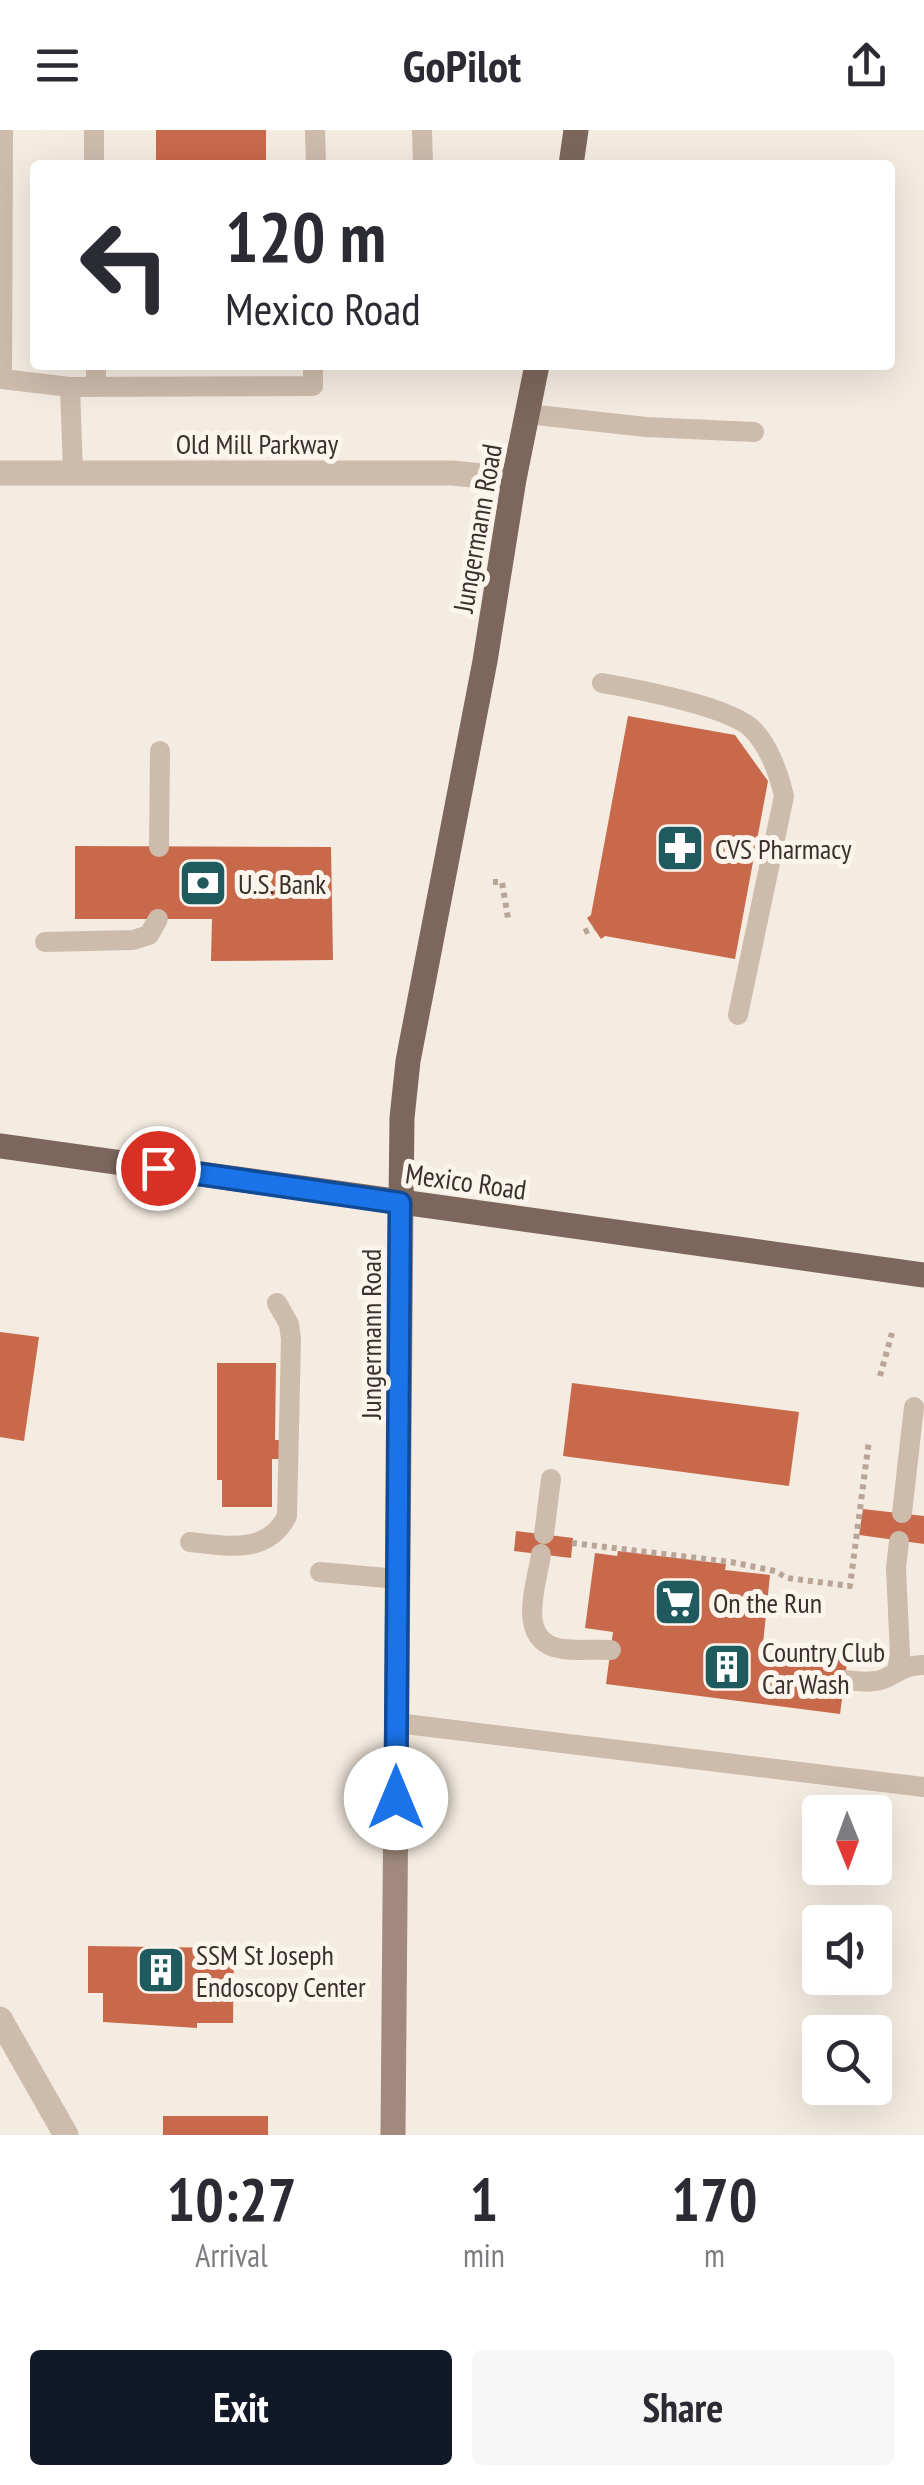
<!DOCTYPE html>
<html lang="en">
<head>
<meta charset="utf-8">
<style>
  :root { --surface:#fff; --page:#f7f7f7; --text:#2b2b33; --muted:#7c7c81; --accent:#111827 }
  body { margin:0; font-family:"PT Sans Narrow",sans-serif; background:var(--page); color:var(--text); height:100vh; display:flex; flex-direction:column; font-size:38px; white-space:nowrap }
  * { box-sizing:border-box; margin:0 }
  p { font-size:32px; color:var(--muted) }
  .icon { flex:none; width:55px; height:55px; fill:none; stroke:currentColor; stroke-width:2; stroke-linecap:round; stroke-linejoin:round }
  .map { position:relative; height:2005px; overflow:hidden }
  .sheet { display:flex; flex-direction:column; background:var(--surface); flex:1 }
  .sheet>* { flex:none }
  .guide { position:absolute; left:30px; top:30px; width:865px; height:210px; border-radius:10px; box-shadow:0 10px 40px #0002; background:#fff; color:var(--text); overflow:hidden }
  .needle { width:65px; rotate:179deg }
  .controls { position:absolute; left:802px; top:1665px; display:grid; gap:20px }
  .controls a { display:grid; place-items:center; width:90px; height:90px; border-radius:10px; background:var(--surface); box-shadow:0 10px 40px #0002; font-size:50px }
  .pin { position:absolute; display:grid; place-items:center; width:85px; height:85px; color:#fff; margin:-42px; border:5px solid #fff; border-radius:50%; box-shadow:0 2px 10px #0007 }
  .me { position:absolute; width:110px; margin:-55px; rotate:0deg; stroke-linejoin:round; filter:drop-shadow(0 0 8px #0008) }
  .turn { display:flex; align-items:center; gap:35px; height:210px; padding:0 30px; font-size:45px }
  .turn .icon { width:130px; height:130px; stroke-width:2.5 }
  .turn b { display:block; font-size:70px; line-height:85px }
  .eta { display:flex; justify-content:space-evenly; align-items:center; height:170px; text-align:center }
  .eta b { font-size:60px; font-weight:700; line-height:70px }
  .button { display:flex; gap:20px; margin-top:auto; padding:20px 30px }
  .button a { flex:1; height:115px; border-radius:10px; background:var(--accent); color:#fff; font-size:40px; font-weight:700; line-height:115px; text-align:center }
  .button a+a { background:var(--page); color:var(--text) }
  header { display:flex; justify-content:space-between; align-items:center; height:130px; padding:0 30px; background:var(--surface); font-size:45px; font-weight:700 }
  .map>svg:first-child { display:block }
  .building { fill:#c8694b }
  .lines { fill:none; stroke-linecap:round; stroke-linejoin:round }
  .path { stroke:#b9a596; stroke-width:6; stroke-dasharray:5 5; stroke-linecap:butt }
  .lane { stroke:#cdbbac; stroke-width:20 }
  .street { stroke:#cdbbac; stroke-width:25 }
  .secondary { stroke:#a18a7d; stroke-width:25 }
  .primary { stroke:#7d675c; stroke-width:25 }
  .route-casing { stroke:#114b97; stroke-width:25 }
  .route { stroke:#1a73e8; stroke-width:18 }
  .labels { text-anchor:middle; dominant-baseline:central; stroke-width:10; stroke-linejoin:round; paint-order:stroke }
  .street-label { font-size:28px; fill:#3b302b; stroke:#fbf5ee }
  .poi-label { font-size:28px; fill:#3b302b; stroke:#fbf5ee; text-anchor:start }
</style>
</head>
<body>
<header><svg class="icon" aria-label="menu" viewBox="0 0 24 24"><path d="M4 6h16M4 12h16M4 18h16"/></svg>GoPilot<svg class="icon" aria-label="share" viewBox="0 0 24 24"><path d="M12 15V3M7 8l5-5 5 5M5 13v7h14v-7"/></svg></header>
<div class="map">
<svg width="924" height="2005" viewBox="0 0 924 2005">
  <rect width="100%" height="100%" fill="#f4ebe1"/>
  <g class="building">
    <rect x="156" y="0" width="110" height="35"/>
    <polygon points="628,586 735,605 768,651 735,829 605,806 601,809 587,788 591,785"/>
    <polygon points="75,716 331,717 333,830 211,831 212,789 75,789"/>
    <polygon points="0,1202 39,1207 24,1311 0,1307"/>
    <polygon points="217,1233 276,1233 275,1310 284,1310 285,1329 272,1329 272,1377 222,1377 222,1350 217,1350"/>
    <polygon points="572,1253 799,1282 789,1356 563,1326"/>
    <polygon points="863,1379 924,1386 924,1414 859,1405"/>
    <polygon points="516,1401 573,1408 571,1428 514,1421"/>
    <polygon points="618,1421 726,1434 725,1440 770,1445 763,1514 848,1525 840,1584 606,1554 613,1502 585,1498 595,1423 617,1426"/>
    <polygon points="88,1816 234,1818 233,1893 197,1893 197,1898 103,1892 103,1863 88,1863"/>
    <rect x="163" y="1986" width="105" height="19"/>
  </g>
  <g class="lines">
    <g class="path">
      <polyline points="493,752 502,752 508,788"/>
      <polyline points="584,802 594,798"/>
      <polyline points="880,1246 892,1203"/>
      <polyline points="572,1413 731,1432 775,1441 787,1448 850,1456 869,1310"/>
    </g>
    <g class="lane">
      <polyline points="3,0 2,249 70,257"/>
      <polyline points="94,0 94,35"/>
      <polyline points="315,0 316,35"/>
      <polyline points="422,0 423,35"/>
      <polyline points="96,235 96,257"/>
      <polyline points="527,284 646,297 754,302"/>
      <polyline points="73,343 70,257 313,256 313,235"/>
      <path d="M602 553C636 559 725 576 750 597 768 613 779 644 784 666L738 885"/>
      <polyline points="159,717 160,621"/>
      <polyline points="45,812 133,810 149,805 158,789"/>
      <polyline points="902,1383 914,1277"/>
      <polyline points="544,1404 551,1349"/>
      <path d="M190 1412C227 1416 267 1425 287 1386L291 1209 289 1194 277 1173"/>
      <path d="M541 1424C537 1455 514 1512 563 1519 578 1521 595 1519 611 1520"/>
      <polyline points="320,1442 398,1449"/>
      <polyline points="897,1540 900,1525 896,1438 899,1411"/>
      <path d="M844 1550C858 1551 873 1554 886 1548 900 1541 907 1535 924 1535"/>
      <polyline points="397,1593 924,1657"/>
    </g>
    <g class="street">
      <polyline points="0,343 452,343 514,349"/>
      <polyline points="0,1889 66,2005"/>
    </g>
    <polyline class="secondary" points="393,2005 401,1073"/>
    <g class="primary">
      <polyline points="571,35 576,0"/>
      <polyline points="0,1016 924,1145"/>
      <polyline points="401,1073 402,988 408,931 485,531 514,349 537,235"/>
    </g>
  </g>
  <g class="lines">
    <g class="route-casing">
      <polyline id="route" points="158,1038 400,1073 396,1668"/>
    </g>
    <use href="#route" class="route"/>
  </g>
  <defs>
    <g id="pharmacy-square" transform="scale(2.5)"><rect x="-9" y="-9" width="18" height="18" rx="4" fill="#1f5a5e" stroke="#fbf5ee"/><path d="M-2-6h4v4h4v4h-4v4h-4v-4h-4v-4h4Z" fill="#fff"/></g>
    <g id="bank-square" transform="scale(2.5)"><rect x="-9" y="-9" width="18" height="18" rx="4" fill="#1f5a5e" stroke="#fbf5ee"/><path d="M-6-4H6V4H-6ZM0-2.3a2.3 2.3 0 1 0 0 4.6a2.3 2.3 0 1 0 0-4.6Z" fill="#fff"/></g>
    <g id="supermarket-square" transform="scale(2.5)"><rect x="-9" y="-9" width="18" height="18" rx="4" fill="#1f5a5e" stroke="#fbf5ee"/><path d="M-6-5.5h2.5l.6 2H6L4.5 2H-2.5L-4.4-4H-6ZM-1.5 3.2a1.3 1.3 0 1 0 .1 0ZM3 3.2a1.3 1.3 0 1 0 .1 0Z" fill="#fff"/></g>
    <g id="building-square" transform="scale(2.5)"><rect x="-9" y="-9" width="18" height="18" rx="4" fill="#1f5a5e" stroke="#fbf5ee"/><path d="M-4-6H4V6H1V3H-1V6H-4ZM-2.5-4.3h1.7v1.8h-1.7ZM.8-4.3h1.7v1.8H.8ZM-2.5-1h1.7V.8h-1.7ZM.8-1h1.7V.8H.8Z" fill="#fff"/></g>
  </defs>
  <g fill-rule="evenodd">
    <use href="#pharmacy-square" x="680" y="718"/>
    <use href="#bank-square" x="203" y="753"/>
    <use href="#supermarket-square" x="678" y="1472"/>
    <use href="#building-square" x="727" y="1537"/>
    <use href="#building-square" x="161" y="1840"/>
  </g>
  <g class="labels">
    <g class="street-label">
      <text x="257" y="313">Old Mill Parkway</text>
      <text transform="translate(477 398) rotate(-80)">Jungermann Road</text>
      <text transform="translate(466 1051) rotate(8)">Mexico Road</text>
      <text transform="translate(370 1204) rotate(-90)">Jungermann Road</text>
    </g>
    <g class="poi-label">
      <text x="715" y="718">CVS Pharmacy</text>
      <text x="238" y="753">U.S. Bank</text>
      <text x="713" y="1472">On the Run</text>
      <text x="762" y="1521">Country Club<tspan x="762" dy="32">Car Wash</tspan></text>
      <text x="196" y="1824">SSM St Joseph<tspan x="196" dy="32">Endoscopy Center</tspan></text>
    </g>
  </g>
</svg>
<div class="controls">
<a><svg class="needle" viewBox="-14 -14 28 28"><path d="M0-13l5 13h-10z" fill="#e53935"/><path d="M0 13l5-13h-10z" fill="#7c7c81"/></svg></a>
<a><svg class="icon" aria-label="sound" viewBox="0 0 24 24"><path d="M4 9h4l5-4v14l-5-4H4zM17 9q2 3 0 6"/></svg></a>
<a><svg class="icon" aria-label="search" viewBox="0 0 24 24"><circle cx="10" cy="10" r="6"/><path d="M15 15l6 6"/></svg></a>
</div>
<div class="pin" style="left:158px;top:1038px;background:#d93025"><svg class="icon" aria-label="arrive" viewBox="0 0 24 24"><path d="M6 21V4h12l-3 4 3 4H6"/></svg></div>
<svg class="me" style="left:396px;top:1668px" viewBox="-20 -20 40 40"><circle r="19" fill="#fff"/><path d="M0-13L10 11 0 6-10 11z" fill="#1a73e8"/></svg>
<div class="guide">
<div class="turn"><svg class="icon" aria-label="left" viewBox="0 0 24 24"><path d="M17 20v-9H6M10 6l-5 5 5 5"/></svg><div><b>120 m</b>Mexico Road</div></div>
</div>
</div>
<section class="sheet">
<div class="eta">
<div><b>10:27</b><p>Arrival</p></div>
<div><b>1</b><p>min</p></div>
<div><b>170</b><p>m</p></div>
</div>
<div class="button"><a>Exit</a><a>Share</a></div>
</section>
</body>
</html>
